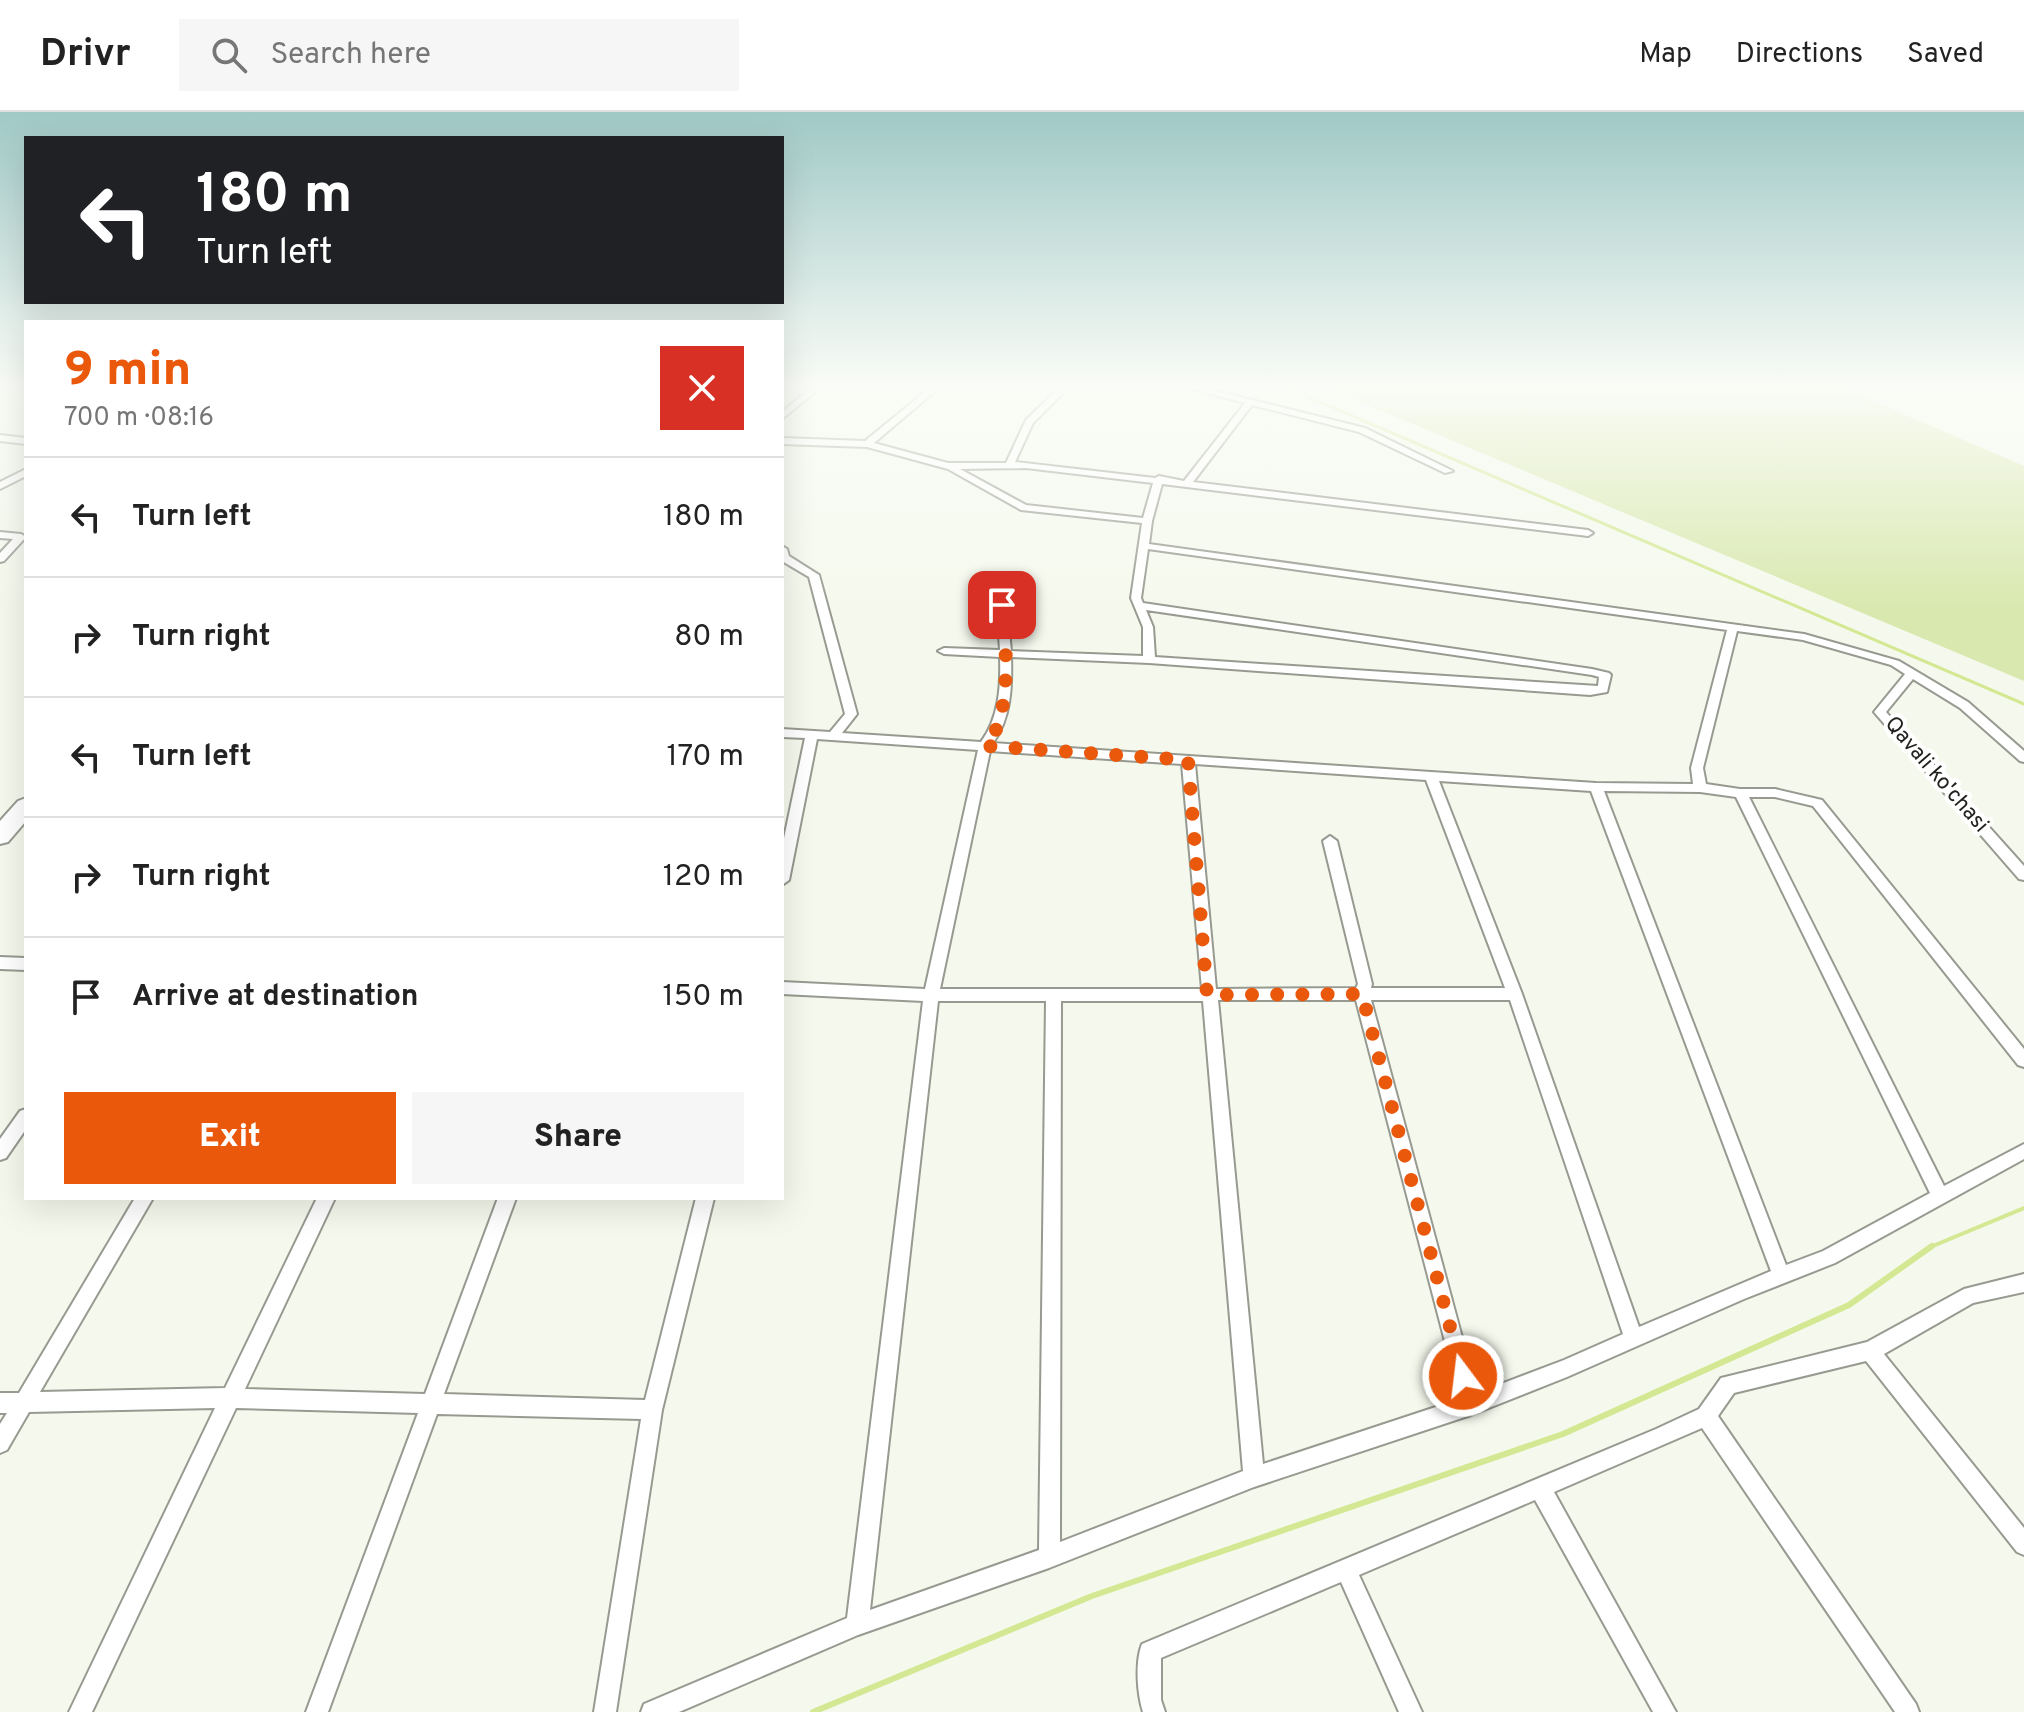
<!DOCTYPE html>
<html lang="en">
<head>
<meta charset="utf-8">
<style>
  :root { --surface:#fff; --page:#f6f6f6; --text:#222; --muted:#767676; --line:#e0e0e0; --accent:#ea580c }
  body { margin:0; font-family:Overpass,sans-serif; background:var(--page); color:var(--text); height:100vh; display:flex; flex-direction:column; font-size:30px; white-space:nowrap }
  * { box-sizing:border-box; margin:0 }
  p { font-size:26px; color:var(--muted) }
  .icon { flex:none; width:44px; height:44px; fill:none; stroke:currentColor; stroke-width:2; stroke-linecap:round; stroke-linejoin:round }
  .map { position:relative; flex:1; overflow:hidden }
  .side { position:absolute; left:24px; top:208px; width:760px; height:880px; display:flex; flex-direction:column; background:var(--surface); border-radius:0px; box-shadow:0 8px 32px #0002 }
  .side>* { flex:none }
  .banner { position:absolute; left:24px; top:24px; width:760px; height:168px; border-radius:0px; box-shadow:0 8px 32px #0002; background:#202124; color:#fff; overflow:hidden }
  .pin { position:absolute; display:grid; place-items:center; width:68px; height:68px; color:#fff; margin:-34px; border-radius:16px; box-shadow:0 4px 12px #0006 }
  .me { position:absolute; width:88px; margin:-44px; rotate:345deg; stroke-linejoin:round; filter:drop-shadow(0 0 6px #0008) }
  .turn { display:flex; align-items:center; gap:28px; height:168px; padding:0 40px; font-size:36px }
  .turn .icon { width:104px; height:104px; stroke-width:2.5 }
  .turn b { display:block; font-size:56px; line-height:68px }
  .round { display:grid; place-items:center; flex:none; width:84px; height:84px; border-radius:0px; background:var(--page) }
  .headline { display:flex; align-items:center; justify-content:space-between; height:136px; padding:0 40px }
  h1 { font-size:48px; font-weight:800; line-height:60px; color:var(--accent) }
  .primary-button { display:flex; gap:16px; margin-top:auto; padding:16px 40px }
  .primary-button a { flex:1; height:92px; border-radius:0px; background:var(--accent); color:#fff; font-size:32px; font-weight:800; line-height:92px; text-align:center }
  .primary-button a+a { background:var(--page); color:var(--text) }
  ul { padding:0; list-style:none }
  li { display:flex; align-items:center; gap:24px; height:120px; padding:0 40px; border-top:2px solid var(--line) }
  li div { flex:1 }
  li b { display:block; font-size:30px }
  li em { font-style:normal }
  header { display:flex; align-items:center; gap:48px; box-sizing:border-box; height:112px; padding:0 40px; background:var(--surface); border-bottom:2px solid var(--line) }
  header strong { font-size:38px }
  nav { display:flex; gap:44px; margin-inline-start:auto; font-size:28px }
  .search { width:560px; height:72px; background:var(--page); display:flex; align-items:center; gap:20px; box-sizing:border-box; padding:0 28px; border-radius:0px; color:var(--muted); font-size:30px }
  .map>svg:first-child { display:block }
  .green { fill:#d9e8ae }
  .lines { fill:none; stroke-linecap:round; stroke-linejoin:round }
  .stream-far2 { stroke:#d4e893; stroke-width:3 }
  .stream-far1 { stroke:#d4e893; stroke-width:4 }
  .stream { stroke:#d4e893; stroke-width:6 }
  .minor-casing { stroke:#979a90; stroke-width:4 }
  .trunk-casing { stroke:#979a90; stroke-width:4 }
  .minor { fill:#fff; fill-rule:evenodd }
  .trunk { fill:#fff; fill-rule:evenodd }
  .route { stroke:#ea580c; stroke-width:14; stroke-dasharray:0 25.2 }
  .labels { text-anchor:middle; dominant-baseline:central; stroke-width:8; stroke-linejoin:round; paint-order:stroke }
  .street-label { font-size:22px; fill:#22231f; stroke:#fff }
</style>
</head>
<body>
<header>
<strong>Drivr</strong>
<div class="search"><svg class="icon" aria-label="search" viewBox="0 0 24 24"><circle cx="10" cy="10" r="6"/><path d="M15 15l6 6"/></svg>Search here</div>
<nav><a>Map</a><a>Directions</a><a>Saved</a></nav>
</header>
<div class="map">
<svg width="2024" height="1600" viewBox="0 0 2024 1600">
  <rect width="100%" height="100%" fill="#f5f9ed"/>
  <polygon class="green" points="1325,275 1841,275 2024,354 2024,569"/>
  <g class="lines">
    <polyline class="stream-far2" points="1285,275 2024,592"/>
    <polyline class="stream-far1" points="1928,1136 2024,1096"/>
    <polyline class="stream" points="813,1600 1092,1484 1563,1322 1849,1193 1932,1134"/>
    <g class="minor-casing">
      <g id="minor">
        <polygon points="812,275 821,275 782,307 782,300"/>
        <path d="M931 275H940L874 331 948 351H1006L1026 308 1060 275H1069L1033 311 1015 350 1155 366 1159 364 1184 369 1245 291 1185 275H1200L1365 316 1453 359 1445 361 1359 320 1252 293 1193 370 1588 418 1593 421 1588 424 1162 372 1152 409 1149 432 1804 522 1899 549 1968 590 2024 639V650L2020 649 1960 596 1913 567 1886 600 2024 754V768L2019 767 1874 600 1905 562 1891 553 1803 528 1737 519 1703 656 1706 672 1740 677H1775L1822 688 2024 937V955L2018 953 1813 694 1775 685H1749L1944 1074 2024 1032V1047L1835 1151 1744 1187 1567 1265 1471 1303 1254 1375 1049 1456 858 1523 679 1600H641L644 1592 847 1506 923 889 782 882V870L925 877 978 638 817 627 789 768 782 773V736L805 626 782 625V617L830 620 845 602 809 465 782 449V434L787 437 789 444 819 463 857 602 842 621 981 630C999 606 1001 574 1000 545L944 542 938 539 944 536 1000 538 995 465 999 464 1004 467 1011 539 1143 544V515L1131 486 1142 411 1021 398 948 357 867 335 782 332V326L865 329ZM1026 356 1153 371 1143 406 1026 393 960 357ZM1148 437 1727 518 1691 656 1693 672 1596 671 993 631C1011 606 1012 575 1011 545L1149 551 1590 583 1607 580 1611 563 1609 561 1592 557 1143 491 1141 486ZM1146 498 1592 563 1599 565 1598 574 1155 545 1153 515ZM990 639 1182 652 1202 877H940ZM1195 652 1426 668 1505 876H1371L1372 872 1337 729 1330 724 1323 729 1358 872 1356 876 1216 877ZM1439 669 1591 679 1771 1159 1639 1215 1522 882ZM1604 679 1700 680 1736 685 1930 1081 1823 1139 1786 1153ZM1218 888H1356L1460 1287 1263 1352ZM1371 888H1510L1623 1222 1564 1248 1477 1281ZM938 889H1046L1039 1438 870 1498ZM1061 889H1203L1243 1359 1060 1430Z"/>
        <polygon points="0,323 26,326 26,332 0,329"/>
        <polygon points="26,357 26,364 0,377 0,370"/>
        <polygon points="0,420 21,422 26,425 4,449 0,450 0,441 13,427 0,426"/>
        <polygon points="0,845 26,846 26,858 0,857"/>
        <polygon points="26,997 26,1017 6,1046 0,1048 0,1027 20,999"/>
        <polygon points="135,1086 153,1086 40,1280 225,1276 317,1086 335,1086 245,1277 425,1282 498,1086 516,1086 444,1282 645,1288 696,1086 714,1086 662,1298 616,1600 594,1600 641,1307 437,1302 328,1600 306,1600 418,1301 236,1296 92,1600 69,1600 215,1296 29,1300 7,1338 0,1341 0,1312 7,1301 0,1301 0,1281 19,1281"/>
        <path d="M2024 1162V1180L1973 1191 1884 1242 2024 1416V1443L2017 1440 1866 1249 1734 1281 1718 1304 1916 1592 1919 1600H1895L1702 1316 1554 1380 1676 1600H1653L1535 1388 1359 1463 1422 1600H1399L1341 1470 1161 1546V1588L1165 1600H1143C1137 1581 1135 1550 1142 1532L1656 1317 1699 1297 1721 1266 1867 1230 1964 1177Z"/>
      </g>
    </g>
    <g class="trunk-casing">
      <polygon id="trunk" points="26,686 26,709 8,730 0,732 0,709 18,689"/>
    </g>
    <use href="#minor" class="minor"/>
    <use href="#trunk" class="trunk"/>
  </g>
  <linearGradient id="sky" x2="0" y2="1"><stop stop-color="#a0c9c6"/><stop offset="0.55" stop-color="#fafcf7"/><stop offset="1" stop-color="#fafcf7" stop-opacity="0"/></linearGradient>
  <rect width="2024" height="499" fill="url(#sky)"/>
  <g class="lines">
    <path class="route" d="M1002 493C1006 529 1013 608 985 634L1188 648 1207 883 1362 882 1463 1264"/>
  </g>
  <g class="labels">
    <g class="street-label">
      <text transform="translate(1936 663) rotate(49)">Qavali ko'chasi</text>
    </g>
  </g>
</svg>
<div class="pin" style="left:1002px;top:493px;background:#d93025"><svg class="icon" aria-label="arrive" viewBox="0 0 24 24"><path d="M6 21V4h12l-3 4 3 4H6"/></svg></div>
<svg class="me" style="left:1463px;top:1264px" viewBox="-20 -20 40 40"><circle r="17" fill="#ea580c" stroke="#fff" stroke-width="3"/><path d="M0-11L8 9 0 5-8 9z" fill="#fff"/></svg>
<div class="banner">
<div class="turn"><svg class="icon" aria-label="left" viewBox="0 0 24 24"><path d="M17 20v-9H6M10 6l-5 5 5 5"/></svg><div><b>180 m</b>Turn left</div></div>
</div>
<section class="side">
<div class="headline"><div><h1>9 min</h1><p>700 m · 08:16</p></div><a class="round" style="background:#d93025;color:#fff"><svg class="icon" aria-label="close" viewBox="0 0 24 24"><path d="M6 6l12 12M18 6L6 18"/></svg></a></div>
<ul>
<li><svg class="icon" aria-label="left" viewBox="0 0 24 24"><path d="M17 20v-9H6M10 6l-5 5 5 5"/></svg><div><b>Turn left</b></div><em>180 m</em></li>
<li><svg class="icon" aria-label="right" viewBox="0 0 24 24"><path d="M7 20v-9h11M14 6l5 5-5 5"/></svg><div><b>Turn right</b></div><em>80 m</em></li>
<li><svg class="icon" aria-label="left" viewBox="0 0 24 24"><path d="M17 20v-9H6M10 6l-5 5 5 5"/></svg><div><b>Turn left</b></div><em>170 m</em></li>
<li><svg class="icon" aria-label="right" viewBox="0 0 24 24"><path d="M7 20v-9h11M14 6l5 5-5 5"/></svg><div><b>Turn right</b></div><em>120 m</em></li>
<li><svg class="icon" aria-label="arrive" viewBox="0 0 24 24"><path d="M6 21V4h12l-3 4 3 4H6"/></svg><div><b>Arrive at destination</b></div><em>150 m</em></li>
</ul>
<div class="primary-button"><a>Exit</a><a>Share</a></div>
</section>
</div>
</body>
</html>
